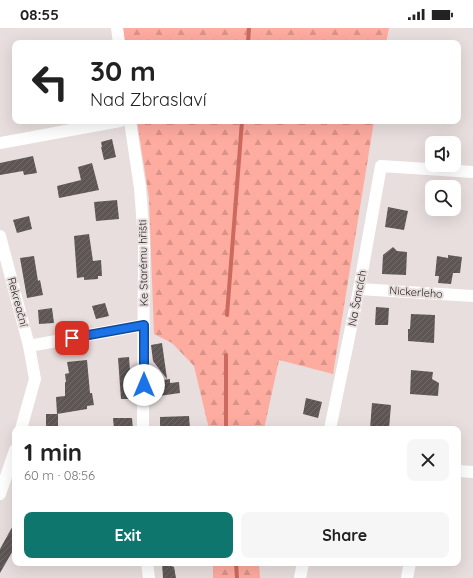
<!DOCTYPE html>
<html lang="en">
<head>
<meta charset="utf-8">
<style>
  :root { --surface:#fff; --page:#f6f6f6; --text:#222; --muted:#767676; --accent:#0f766e }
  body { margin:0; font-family:Quicksand,sans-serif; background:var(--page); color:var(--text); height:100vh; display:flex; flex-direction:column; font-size:15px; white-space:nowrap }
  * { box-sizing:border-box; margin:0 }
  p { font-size:13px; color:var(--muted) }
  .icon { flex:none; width:22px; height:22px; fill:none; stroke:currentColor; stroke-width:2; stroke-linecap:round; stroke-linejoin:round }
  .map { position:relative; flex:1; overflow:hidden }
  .drawer { position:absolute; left:12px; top:398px; width:449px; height:140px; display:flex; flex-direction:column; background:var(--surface); border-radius:8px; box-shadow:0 4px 16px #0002 }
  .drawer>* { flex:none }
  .guide { position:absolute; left:12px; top:12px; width:449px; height:84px; border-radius:8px; box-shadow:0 4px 16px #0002; background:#fff; color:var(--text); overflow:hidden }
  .controls { position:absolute; left:425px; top:108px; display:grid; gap:8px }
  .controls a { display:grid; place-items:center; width:36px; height:36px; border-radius:8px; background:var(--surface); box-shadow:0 4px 16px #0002; font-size:20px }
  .pin { position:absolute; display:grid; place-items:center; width:34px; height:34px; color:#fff; margin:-17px; border-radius:8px; box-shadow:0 2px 6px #0006 }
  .me { position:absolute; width:44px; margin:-22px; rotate:0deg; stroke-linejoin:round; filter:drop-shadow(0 0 3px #0008) }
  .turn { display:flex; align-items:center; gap:14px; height:84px; padding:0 12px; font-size:18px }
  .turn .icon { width:52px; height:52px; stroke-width:2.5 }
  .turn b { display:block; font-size:28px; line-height:34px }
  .round { display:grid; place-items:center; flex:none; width:42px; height:42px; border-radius:8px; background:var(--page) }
  .summary { display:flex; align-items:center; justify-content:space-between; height:68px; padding:0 12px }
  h1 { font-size:24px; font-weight:800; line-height:30px }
  .button { display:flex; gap:8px; margin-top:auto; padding:8px 12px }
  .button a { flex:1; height:46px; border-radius:8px; background:var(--accent); color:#fff; font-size:16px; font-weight:800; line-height:46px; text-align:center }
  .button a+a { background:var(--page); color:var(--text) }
  .status { display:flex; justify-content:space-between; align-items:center; height:28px; padding:0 20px; background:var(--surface); direction:ltr }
  .status svg { height:11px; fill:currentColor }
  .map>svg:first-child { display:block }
  .forest { fill:url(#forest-firs) }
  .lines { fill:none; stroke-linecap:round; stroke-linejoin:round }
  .stream { stroke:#cd6a5f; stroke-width:4 }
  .building { fill:url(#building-hatch) }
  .street { stroke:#fff; stroke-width:12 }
  .route-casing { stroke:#114b97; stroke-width:10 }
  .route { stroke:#1a73e8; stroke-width:7 }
  .labels { text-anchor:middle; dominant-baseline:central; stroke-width:4; stroke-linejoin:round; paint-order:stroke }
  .street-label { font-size:11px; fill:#211e1d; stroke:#e7dedd }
</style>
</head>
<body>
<div class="status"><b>08:55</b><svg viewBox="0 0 49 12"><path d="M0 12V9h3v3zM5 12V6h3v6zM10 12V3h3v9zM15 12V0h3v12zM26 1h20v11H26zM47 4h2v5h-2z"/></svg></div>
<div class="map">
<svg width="473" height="550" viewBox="0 0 473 550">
  <defs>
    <pattern id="forest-firs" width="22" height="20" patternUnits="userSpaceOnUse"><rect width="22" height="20" fill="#feaba0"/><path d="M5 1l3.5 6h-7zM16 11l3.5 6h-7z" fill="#d99389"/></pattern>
    <pattern id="building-hatch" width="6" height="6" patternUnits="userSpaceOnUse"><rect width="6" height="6" fill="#5d5654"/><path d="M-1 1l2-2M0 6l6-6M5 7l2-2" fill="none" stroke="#706a69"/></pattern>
  </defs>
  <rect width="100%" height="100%" fill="#e7dedd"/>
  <g class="forest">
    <polygon points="123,0 389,0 386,15 125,15"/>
    <polygon points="137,93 374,93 333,346 279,332 264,401 209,401 194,338 172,315 154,306 149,170"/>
    <polygon points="213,535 259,535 260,550 213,550"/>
  </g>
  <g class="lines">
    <g class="stream">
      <polyline points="248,15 249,0"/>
      <polyline points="227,287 242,93"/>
      <polyline points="226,401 226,327"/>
      <polyline points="236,535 237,550"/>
    </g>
  </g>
  <g class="building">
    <polygon points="112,111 116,129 104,132 101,119 102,119 101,114"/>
    <polygon points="33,128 37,145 24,147 23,143 0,147 0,135"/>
    <polygon points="92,135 99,162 59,170 57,158 81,152 78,139"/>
    <polygon points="117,172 119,191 96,193 94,174"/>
    <polygon points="388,179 408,183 404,202 385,199"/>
    <polygon points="29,188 32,201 17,205 13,192"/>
    <polygon points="89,206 93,233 101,232 102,248 98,248 98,251 84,252 84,249 77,250 74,208"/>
    <polygon points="393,219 397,223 407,224 406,247 382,246 383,227"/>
    <polygon points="448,227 462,229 460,245 453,245 451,256 438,255 439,248 435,248 437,228 448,230"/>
    <polygon points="34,228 38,253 40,252 43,267 27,270 20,230"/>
    <polygon points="105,275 109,288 96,291 92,278"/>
    <polygon points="376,279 389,280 388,297 375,297"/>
    <polygon points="52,280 54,295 39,296 38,282"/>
    <polygon points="411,286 435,287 434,315 408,313 408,301 410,301"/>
    <polygon points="162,315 167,351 153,333 151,317"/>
    <polygon points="129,329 132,371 121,371 118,330"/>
    <polygon points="87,332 90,365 92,365 94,377 87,378 87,381 57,386 56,369 65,368 65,354 66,354 65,346 69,345 67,334"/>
    <polygon points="411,342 433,344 432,351 439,355 438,368 410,366"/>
    <polygon points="170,351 170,355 179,354 180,365 159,368 157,353"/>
    <polygon points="306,370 322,374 318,390 303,386"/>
    <polygon points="372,375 391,377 389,401 370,401"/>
    <rect x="46" y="386" width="12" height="15"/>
    <polygon points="189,388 190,401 160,401 160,389"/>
    <polygon points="113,390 132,390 133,401 114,401"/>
    <polygon points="15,494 15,519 0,545 0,521"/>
    <polygon points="162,535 174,539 176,550 163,550"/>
  </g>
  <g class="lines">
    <g class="street">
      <polyline points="117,0 119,15"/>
      <polyline points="130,93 140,160 144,212 143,401"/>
      <polyline points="0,115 120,93"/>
      <polyline points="0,208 29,318 35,351 21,401"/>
      <polyline points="359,261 473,268"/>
      <polyline points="29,318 144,297"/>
      <polyline points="330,401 359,261 381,138 473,144"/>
      <polyline points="458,443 473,444"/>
      <polyline points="0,466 15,422"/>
      <polyline points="147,535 149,550"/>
      <polyline points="300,550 303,535"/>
      <polyline points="407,550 410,535"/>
    </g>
  </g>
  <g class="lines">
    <g class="route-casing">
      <polyline id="route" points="72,310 144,297 144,357"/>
    </g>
    <use href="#route" class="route"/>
  </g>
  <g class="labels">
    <g class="street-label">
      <text transform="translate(143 235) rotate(-91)">Ke Starému hřišti</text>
      <text transform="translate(416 264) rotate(4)">Nickerleho</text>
      <text transform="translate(357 270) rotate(-79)">Na Šancích</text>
      <text transform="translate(18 274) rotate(75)">Rekreační</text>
    </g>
  </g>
</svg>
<div class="controls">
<a><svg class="icon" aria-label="sound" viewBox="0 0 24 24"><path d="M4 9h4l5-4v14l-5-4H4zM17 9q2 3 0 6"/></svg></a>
<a><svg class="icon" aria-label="search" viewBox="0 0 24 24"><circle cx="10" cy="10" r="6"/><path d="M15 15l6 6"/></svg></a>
</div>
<div class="pin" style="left:72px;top:310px;background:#d93025"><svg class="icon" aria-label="arrive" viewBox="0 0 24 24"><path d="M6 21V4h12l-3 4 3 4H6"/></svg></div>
<svg class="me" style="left:144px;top:357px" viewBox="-20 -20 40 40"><circle r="19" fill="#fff"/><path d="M0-13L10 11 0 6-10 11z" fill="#1a73e8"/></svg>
<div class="guide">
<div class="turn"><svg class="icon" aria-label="left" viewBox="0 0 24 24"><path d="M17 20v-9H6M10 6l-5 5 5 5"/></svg><div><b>30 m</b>Nad Zbraslaví</div></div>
</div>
<section class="drawer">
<div class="summary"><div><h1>1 min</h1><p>60 m · 08:56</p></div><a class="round"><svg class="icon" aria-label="close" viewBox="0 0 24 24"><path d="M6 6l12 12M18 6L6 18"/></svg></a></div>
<div class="button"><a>Exit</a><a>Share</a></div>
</section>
</div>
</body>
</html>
